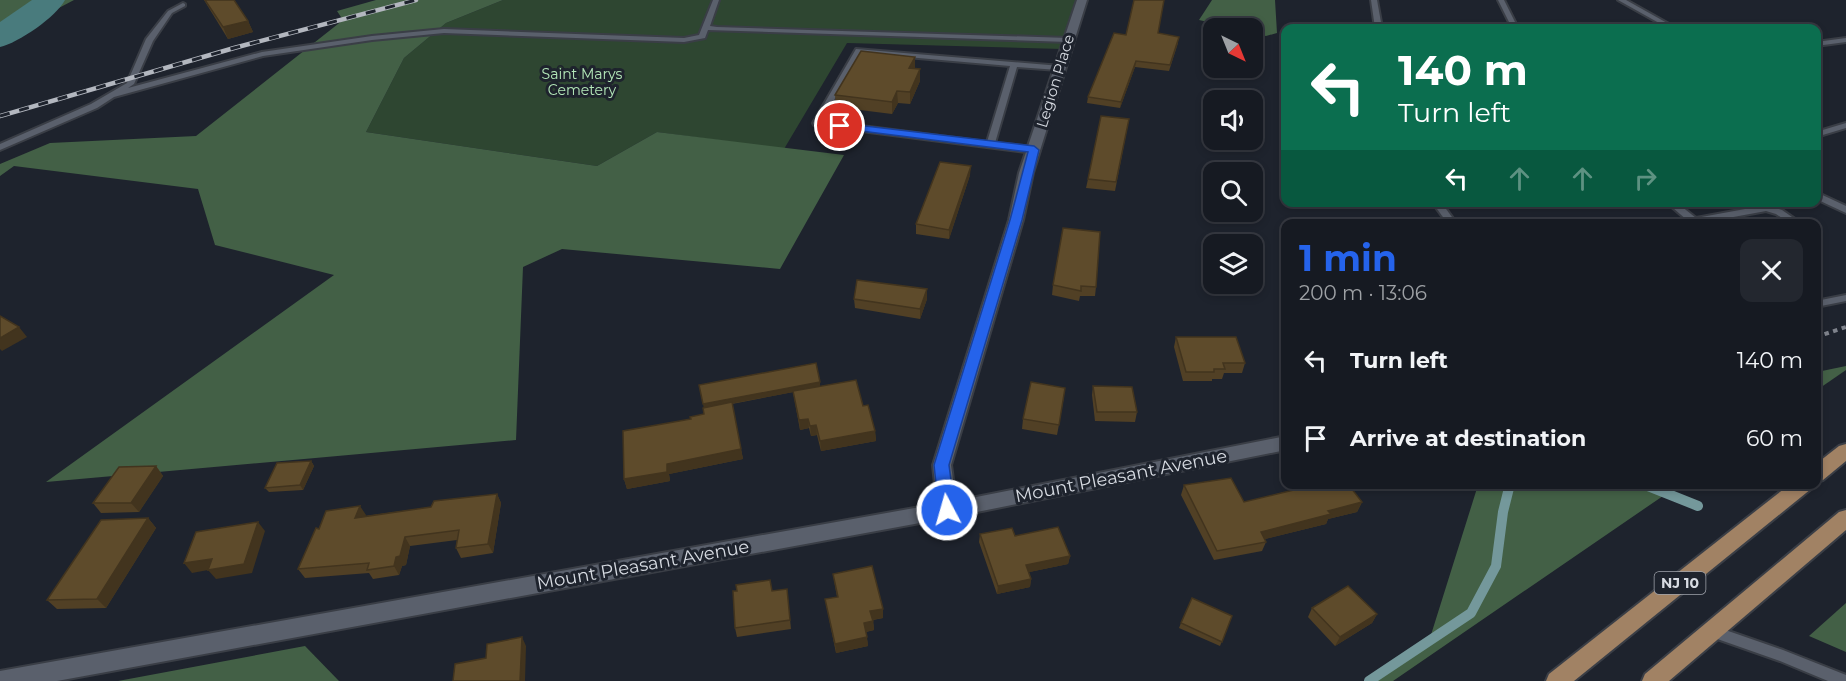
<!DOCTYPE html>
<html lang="en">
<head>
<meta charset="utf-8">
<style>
  :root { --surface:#161a22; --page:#23272f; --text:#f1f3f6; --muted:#9ea1a5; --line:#353840; --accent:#2563eb }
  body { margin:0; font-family:Montserrat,sans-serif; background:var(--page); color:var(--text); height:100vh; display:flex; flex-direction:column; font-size:22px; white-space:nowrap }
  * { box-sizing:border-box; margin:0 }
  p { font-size:20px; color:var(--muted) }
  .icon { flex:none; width:33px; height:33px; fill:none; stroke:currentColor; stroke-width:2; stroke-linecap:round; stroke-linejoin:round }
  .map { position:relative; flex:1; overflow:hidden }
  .drawer { position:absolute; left:1281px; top:219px; width:540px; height:270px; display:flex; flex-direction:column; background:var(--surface); border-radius:12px; box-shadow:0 3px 9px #0003,0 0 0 2px var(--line) }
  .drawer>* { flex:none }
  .hud { position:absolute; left:1281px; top:24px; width:540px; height:183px; border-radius:12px; box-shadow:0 3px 9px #0003,0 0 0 2px var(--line); background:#0b6e4f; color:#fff; overflow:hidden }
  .needle { width:39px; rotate:137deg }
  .tools { position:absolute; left:1203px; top:18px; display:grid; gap:12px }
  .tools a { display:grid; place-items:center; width:60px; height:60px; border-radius:12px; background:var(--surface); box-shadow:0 3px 9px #0003,0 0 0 2px var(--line); font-size:30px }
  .pin { position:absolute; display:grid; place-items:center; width:51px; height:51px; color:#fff; margin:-26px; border:3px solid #fff; border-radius:50%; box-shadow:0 2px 6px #0007 }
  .me { position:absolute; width:66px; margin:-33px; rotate:354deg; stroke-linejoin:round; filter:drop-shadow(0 0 4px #0008) }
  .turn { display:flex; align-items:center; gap:21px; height:126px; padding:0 18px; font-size:27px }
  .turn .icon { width:78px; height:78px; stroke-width:2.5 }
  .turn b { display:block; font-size:42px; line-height:51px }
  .lanes { display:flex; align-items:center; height:57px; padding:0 18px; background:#0003; justify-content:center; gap:30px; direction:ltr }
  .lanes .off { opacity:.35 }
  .round { display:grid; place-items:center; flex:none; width:63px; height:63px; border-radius:12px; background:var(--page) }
  .head { display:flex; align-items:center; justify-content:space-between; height:102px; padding:0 18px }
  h1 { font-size:36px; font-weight:700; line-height:45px; color:var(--accent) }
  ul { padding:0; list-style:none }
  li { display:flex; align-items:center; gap:18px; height:78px; padding:0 18px }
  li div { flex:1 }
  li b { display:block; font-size:22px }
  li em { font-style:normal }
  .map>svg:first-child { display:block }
  .green { fill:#2e4631 }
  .forest { fill:#436046 }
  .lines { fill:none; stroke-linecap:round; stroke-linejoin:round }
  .stream { stroke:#74989b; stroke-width:10 }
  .river { fill:#497b7d; fill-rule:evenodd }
  .service-casing { stroke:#3a3e46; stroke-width:4 }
  .minor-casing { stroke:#3a3e46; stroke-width:4 }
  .primary-casing { stroke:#3a3e46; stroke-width:4 }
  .path { stroke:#7f838c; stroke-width:4; stroke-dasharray:4.5 4.5; stroke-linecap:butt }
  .service { fill:#5a606c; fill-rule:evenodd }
  .minor { fill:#5a606c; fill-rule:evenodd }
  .primary { fill:#a18264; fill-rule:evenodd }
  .rail-casing { stroke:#b3b7bf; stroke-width:4.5 }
  .rail { stroke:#1e232d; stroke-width:3; stroke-dasharray:10; stroke-linecap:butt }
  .wall { fill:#514025 }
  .shaded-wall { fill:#42341e }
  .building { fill:#5e4b2b; stroke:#42341e; stroke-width:1.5 }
  .route { fill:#2563eb; stroke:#184099; stroke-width:1.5 }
  .labels { text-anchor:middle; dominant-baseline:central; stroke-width:6; stroke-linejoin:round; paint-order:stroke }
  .far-park-label { font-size:14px; fill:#b4e8b9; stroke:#1e232d }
  .shield { fill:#1e232d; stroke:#a0a4ac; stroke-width:1.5 }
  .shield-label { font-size:14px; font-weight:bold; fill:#d7dbe2 }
  .street-label { font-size:15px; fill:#d7dbe2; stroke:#1e232d }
  .near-street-label { font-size:18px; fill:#d7dbe2; stroke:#1e232d }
</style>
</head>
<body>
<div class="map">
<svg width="1846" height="681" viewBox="0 0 1846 681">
  <rect width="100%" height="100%" fill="#1e232d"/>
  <polygon class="green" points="503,0 1081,0 1062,49 847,43 784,149 657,132 597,166 366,132 404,58 446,23"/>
  <g class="forest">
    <polygon points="0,0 74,0 0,39"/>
    <polygon points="376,0 503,0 446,23 404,58 366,132 597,166 657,132 844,155 780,269 562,249 523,267 516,440 46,482 334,275 215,245 198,189 14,166 0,176 0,164 50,143 196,136 343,20 337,11"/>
    <polygon points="1212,0 1275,0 1277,33 1266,36 1253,33 1252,28 1235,28 1199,20"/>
    <polygon points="1846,366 1846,370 1817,390 1817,372"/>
    <polygon points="1478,485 1679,485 1393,681 1368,681 1430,638"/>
    <polygon points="1846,603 1846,652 1809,636"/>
    <polygon points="305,646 339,681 118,681"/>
  </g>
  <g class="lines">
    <g class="stream">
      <polyline points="1643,484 1698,506"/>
      <polyline points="1369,681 1471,613 1496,566 1503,512 1510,484"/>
    </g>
    <path class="river" d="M32 0H65C56 17 18 43 0 47V22Z"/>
    <g class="service-casing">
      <g id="service">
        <polygon points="713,0 719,0 710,26 717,27 1068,38 1072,40 1068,42 708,30 705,38 684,42 444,33 372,40 263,56 114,97 97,108 0,150 0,144 91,104 127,83 146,39 168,11 183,3 185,4 185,6 172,13 153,41 134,84 128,88 262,52 372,36 444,29 684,38 699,35"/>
        <polygon points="1371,0 1377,0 1382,28 1375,28"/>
        <polygon points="1498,0 1504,0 1518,28 1512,28"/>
        <polygon points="1618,0 1626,0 1676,28 1668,28"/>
        <polygon points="1846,38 1846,42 1816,46 1816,42"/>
        <path d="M856 49 1061 66V70H1058L1017 67 995 143 1034 147 1038 150 1034 153 814 125 813 123ZM861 53 1010 66 987 142 822 121Z"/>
        <polygon points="1846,123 1846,128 1816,137 1816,132"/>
        <polygon points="1816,192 1846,206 1846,213 1816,199"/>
        <polygon points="1432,202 1441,202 1457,224 1448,224"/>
        <polygon points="1666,202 1676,202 1696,218 1767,205 1782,210 1802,224 1791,224 1776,214 1766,211 1695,224 1678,224 1687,220"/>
        <polygon points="1846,295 1846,301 1816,307 1816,301"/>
        <polygon points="1711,625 1783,650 1846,675 1846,681 1828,681 1780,661 1706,635 1704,631 1706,627"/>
      </g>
    </g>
    <g class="minor-casing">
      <polygon id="minor" points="1077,0 1087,0 1033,173 1023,220 951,465 956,501 1286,436 1286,450 947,518 57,681 0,681 0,671 937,504 933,465 1009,220 1019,173"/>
    </g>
    <g class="primary-casing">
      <g id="primary">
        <polygon points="1846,444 1846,461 1823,480 1816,482 1816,464 1839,446"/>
        <polygon points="1790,484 1813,484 1811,489 1574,681 1546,681 1549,674"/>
        <polygon points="1846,510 1846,530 1669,681 1642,681 1645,674 1839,512"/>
      </g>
    </g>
    <polyline class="path" points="1816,337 1846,327"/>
    <use href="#service" class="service"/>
    <use href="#minor" class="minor"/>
    <use href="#primary" class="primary"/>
    <g class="rail-casing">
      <polyline id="rail" points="0,116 234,48 416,0"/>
    </g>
    <use href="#rail" class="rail"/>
  </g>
  <g class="wall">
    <polygon points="204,0 234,0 248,21 253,32 228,39"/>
    <polygon points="1158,33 1178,43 1169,71 1135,67 1120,108 1087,103 1088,97 1126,35"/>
    <polygon points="915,57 915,69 920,69 920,81 910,104 898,103 892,114 836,107 835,95"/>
    <polygon points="1129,119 1115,191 1086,188 1088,179"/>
    <polygon points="970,175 949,239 916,234 916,224"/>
    <polygon points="1053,285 1096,287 1095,296 1080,296 1079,301 1052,295"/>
    <polygon points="854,299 927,299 920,319 855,308"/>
    <polygon points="1176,337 1245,363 1242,373 1224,373 1222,379 1212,379 1212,381 1183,381 1174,347"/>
    <polygon points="820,386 863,406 875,431 876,441 821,451 817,435 811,436 809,428 800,430 793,392 732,404 743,459 669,474 670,481 627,489 624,479 691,419 704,414 703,408"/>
    <polygon points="1093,386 1137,412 1135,422 1095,421 1092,395"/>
    <polygon points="1064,397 1057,435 1022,429 1023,419"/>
    <polygon points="311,461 314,466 303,490 269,492 265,488"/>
    <polygon points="156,466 163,476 139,512 101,513 93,503"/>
    <polygon points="1305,484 1348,484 1362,502 1357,512 1328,519 1326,524 1265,539 1266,542 1262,551 1214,560 1181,495 1184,485 1244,502 1304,488"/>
    <polygon points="1415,484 1443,484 1421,491"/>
    <polygon points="497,494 501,503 493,553 461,558 456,548 457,540 410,546 406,565 402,566 399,575 373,579 369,573 305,578 298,569 319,529 366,515 365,516 431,507"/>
    <polygon points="148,518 156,528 106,608 57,609 47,600"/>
    <polygon points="980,534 1015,536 1070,556 1068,564 1029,572 1031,579 1030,587 997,594 979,542"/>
    <polygon points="833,574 883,609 883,618 873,620 874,630 866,632 868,646 836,653 825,599 837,597"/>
    <polygon points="787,589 791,629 737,637 735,628 772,591"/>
    <polygon points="1312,608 1377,614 1372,623 1335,646 1308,617"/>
    <polygon points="1232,616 1220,646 1179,628 1181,623"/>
  </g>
  <g class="shaded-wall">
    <polygon points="248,21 253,32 228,39 223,27"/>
    <polygon points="915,57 915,69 909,68"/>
    <polygon points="1136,61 1135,67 1120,108 1121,102"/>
    <polygon points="920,69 920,81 910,104 910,92"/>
    <polygon points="897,91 898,103 892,114 892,102"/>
    <polygon points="971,166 970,175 949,239 949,230"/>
    <polygon points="927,289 927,299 920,319 920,309"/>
    <polygon points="19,327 27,337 2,351 0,349 0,338"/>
    <polygon points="820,382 820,387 704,409 703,404"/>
    <polygon points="808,419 809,428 800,430 799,420"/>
    <polygon points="816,425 817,435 811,436 810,426"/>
    <polygon points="875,431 876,441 821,451 820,441"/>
    <polygon points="741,449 743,459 669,474 670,481 627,489 624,479 667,464"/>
    <polygon points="311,461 314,466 303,490 300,485"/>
    <polygon points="156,466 163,476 139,512 131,503"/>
    <polygon points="1424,484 1443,484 1421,491"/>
    <polygon points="497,494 501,503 493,553 488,544"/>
    <polygon points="1362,502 1357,512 1328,519 1326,524 1257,541 1261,532 1328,511"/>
    <polygon points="360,506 366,515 361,527 355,518"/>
    <polygon points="148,518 156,528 106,608 97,599"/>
    <polygon points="258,522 265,531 252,573 216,579 208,570 192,573 184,563 212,559"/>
    <polygon points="405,537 410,546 406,565 402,566 399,575 394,566 396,557"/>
    <polygon points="1070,556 1068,564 1025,573 1026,565"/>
    <polygon points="1031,579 1030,587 997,594 998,586"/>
    <polygon points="883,609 883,618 871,620 870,611"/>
    <polygon points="1377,614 1372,623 1335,646 1340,637"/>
    <polygon points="873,621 874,630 865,632 864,623"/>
    <polygon points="522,637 526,646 525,681 520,681"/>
    <polygon points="867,637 868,646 836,653 835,644"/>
  </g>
  <g class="building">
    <polygon points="205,0 234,0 248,21 223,27"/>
    <polygon points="1134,0 1164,0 1158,33 1179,37 1170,65 1136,61 1121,102 1088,97 1114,33 1126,35"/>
    <polygon points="861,51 915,57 909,68 920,69 910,92 897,91 892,102 835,95"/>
    <polygon points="1101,116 1129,119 1116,182 1088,179"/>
    <polygon points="940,162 971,166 949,230 916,224"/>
    <polygon points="1063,228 1100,232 1096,287 1081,286 1081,291 1053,285"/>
    <polygon points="857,280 927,289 920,309 854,299"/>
    <polygon points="0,316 19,327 0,338"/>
    <polygon points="1176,337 1236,337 1245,363 1223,363 1225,369 1214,369 1214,372 1186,372"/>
    <polygon points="816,363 820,382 703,404 699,385"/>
    <polygon points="856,380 863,406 868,405 875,431 820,441 816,425 810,426 808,419 799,420 793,391"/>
    <polygon points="1031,382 1065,388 1059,425 1023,419"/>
    <polygon points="1093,386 1132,387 1137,412 1097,412"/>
    <polygon points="732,402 741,449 667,464 667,472 624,479 623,431 691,419 690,417 704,414 703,408"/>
    <polygon points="311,461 300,485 265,488 277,463"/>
    <polygon points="156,466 131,503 93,503 119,467"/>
    <polygon points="1231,478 1244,502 1310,486 1308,484 1348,484 1362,502 1328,511 1331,514 1261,532 1266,542 1217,551 1184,485"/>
    <polygon points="497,494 488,544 456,548 459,530 405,537 400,556 396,557 394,566 367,570 369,563 298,569 316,528 319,529 326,511 360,506 355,518 431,507 434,501"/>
    <polygon points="148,518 97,599 47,600 101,520"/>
    <polygon points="258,522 244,564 208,570 212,559 184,563 196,532"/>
    <polygon points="1058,527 1070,556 1026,565 1031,579 998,586 980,534 1012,528 1015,536"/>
    <polygon points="872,566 883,609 870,611 873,621 864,623 867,637 835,644 825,599 838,597 833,574"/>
    <polygon points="770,580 772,591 787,589 790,620 735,628 733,591 737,591 736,585"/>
    <polygon points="1348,586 1377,614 1340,637 1312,608"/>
    <polygon points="1192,598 1232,616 1222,642 1181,623"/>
    <polygon points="522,637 520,681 453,681 455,664 486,658 487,644"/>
  </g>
  <polygon class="route" points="840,123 1034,146 1039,150 1022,220 949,465 955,510 952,515 947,517 941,515 939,510 934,465 1010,220 1028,152 837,128 835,126"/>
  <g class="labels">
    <g class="far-park-label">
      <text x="582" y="74">Saint Marys<tspan x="582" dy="16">Cemetery</tspan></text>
    </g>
    <rect class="shield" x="1654.5" y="572" width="51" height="22" rx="4.5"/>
    <g class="shield-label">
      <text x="1680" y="583">NJ 10</text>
    </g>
    <g class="street-label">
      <text transform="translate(1055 81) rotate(-73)">Legion Place</text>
    </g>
    <g class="near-street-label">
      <text transform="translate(1121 476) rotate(-11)">Mount Pleasant Avenue</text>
      <text transform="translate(643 565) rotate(-10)">Mount Pleasant Avenue</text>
    </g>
  </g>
</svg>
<div class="tools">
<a><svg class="needle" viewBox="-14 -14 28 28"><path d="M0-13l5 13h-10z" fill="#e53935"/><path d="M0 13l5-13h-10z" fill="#9ea1a5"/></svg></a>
<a><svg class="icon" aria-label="sound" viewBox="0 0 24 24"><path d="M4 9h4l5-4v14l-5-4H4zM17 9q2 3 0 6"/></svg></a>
<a><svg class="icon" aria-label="search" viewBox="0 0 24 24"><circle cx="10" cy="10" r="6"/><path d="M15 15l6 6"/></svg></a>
<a><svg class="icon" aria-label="layers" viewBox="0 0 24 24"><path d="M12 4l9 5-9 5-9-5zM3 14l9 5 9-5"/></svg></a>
</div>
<div class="pin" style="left:840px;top:126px;background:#d93025"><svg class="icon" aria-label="arrive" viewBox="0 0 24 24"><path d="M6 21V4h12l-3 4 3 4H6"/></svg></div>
<svg class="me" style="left:947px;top:510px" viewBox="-20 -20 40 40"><circle r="17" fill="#2563eb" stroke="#fff" stroke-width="3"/><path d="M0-11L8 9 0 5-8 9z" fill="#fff"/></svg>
<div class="hud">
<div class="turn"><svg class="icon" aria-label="left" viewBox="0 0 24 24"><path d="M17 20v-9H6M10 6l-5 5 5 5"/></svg><div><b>140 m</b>Turn left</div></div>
<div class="lanes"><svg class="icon" aria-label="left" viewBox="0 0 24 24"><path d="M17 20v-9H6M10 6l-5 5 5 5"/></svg><svg class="icon off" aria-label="ahead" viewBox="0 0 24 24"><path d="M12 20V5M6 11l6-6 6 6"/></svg><svg class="icon off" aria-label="ahead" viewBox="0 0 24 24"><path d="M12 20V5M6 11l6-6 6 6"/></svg><svg class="icon off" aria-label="right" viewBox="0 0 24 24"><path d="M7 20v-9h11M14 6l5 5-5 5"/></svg></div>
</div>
<section class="drawer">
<div class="head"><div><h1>1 min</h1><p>200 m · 13:06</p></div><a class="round"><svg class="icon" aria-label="close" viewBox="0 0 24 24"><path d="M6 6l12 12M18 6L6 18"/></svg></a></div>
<ul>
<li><svg class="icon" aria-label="left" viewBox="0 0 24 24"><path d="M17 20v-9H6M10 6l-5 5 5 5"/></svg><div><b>Turn left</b></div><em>140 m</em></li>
<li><svg class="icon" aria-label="arrive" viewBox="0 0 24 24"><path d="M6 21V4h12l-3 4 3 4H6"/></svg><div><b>Arrive at destination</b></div><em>60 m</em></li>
</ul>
</section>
</div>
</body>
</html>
